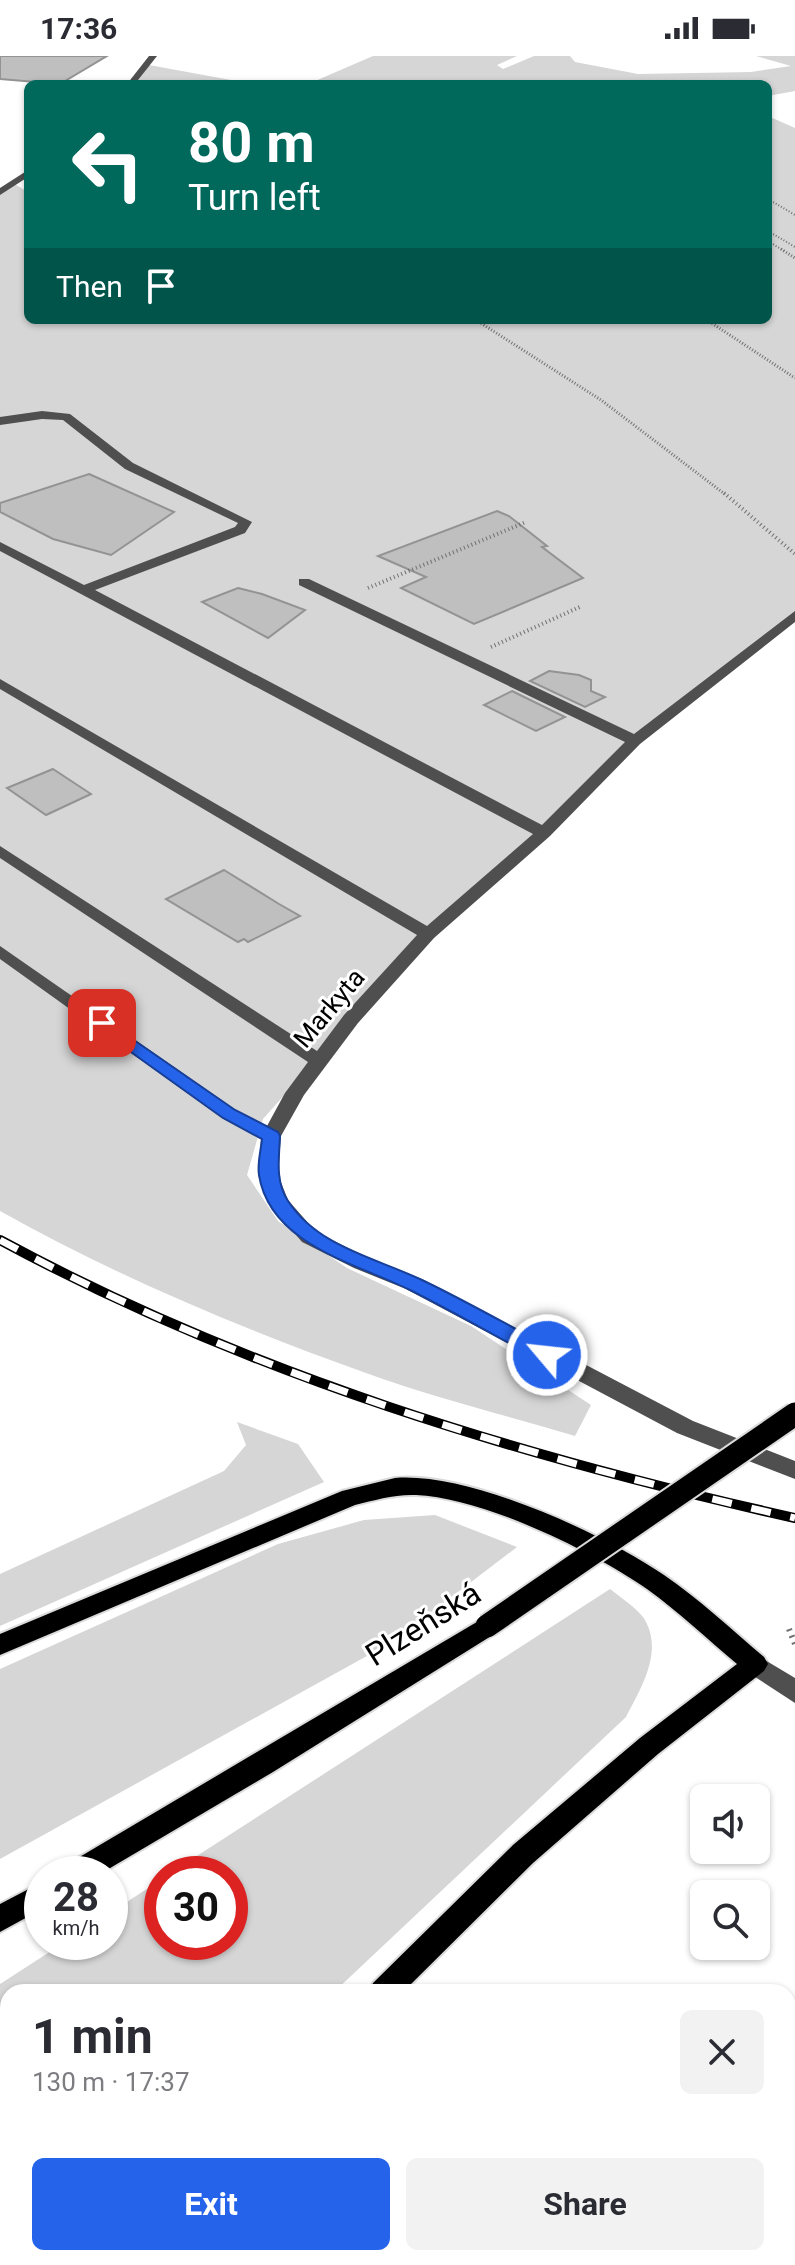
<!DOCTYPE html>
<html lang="en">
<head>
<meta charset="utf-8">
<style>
  :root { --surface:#fff; --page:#f2f2f3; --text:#2b2b33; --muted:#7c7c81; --accent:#2563eb }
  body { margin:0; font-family:Roboto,sans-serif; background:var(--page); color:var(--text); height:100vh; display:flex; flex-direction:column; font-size:30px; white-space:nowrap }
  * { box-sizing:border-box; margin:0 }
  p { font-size:26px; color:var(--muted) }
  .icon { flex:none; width:44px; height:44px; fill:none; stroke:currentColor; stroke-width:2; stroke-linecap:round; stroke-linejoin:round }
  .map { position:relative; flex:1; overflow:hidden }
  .side { position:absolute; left:0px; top:1928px; width:796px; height:282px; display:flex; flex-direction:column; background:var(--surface); border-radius:24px 24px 0 0; box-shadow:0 2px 6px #0004 }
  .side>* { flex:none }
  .guide { position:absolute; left:24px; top:24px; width:748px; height:244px; border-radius:12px; box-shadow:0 2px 6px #0004; background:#00695c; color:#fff; overflow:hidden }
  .tools { position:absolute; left:690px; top:1728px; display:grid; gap:16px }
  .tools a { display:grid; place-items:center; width:80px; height:80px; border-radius:12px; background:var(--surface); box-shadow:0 2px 6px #0004; font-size:40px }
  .speed { position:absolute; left:24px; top:1800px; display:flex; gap:16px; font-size:40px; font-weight:700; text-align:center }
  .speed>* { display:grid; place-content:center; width:104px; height:104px; border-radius:50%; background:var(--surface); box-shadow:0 2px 6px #0004; line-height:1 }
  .speed small { font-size:20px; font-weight:400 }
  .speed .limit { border:12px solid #d22; background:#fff; color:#111 }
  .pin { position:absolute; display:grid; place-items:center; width:68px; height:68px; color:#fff; margin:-34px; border-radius:16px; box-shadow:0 4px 12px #0006 }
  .me { position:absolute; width:88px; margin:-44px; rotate:298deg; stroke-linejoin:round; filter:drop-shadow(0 0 6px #0008) }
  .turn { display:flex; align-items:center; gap:28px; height:168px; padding:0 32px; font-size:36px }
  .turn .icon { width:104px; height:104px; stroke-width:2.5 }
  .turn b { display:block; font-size:56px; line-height:68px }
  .then { display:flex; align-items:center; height:76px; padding:0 32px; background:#0003; gap:16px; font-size:30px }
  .round { display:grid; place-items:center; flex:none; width:84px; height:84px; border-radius:12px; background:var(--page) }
  .head { display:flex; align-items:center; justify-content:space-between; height:136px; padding:0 32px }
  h1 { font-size:48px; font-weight:700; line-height:60px }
  .action { display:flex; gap:16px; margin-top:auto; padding:16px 32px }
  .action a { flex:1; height:92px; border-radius:12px; background:var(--accent); color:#fff; font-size:32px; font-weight:700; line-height:92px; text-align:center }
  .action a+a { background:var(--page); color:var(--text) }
  .status { display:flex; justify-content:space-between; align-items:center; height:56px; padding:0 40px; background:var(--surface); direction:ltr }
  .status svg { height:22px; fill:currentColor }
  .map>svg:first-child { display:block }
  .green { fill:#d6d6d6 }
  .building { fill:#bfbfbf; stroke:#939393; stroke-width:2 }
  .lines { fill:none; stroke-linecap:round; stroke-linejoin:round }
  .major-casing { stroke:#dbdbdb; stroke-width:4 }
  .path-far3 { stroke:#717171; stroke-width:2; stroke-dasharray:1 2; stroke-linecap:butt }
  .path-far2 { stroke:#717171; stroke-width:3; stroke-dasharray:1 2; stroke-linecap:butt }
  .path-far1 { stroke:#717171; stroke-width:4; stroke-dasharray:1 3; stroke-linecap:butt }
  .path { stroke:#717171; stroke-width:6; stroke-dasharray:2 5; stroke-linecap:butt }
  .minor { fill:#4f4f4f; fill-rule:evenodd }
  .major { fill:#000; fill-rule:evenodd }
  .rail-casing { stroke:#000; stroke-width:10 }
  .rail { stroke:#fff; stroke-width:7; stroke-dasharray:20; stroke-linecap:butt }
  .major-bridge-casing { stroke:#dbdbdb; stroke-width:27; stroke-linecap:butt }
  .major-bridge { stroke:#000; stroke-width:23 }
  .route { fill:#2563eb; stroke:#184099; stroke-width:2 }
  .labels { text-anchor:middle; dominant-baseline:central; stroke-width:6; stroke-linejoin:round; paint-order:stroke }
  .street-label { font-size:26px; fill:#000; stroke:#fff }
  .near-street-label { font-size:32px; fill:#000; stroke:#fff }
</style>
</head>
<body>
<div class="status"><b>17:36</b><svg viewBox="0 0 49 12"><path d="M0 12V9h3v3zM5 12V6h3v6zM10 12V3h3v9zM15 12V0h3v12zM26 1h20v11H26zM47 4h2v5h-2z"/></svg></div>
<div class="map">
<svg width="795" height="2209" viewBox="0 0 795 2209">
  <rect width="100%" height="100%" fill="#fff"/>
  <g class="green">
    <polygon points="373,0 517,0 497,9 503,13 534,0 570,0 575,6 638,18 751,16 791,10 756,0 795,0 795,35 768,40 768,28 308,28"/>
    <polygon points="149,9 253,28 136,28"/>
    <path d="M768 60 795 72V559L635 685 428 878 263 1063 247 1119 278 1165 347 1212 471 1270 591 1349 575 1380C506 1359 434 1342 366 1317 240 1272 116 1220 0 1155V136L13 127 28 136V264H768Z"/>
    <polygon points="237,1366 298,1388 324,1426 0,1570 0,1518 224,1415 246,1389"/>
    <polygon points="435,1459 517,1491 394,1585 0,1803 0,1613 278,1488 364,1464"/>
    <path d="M610 1533C620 1541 635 1551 643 1561 665 1594 641 1632 626 1661L334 1936H8V2202H48L40 2209H0V1928L65 1886H110V1857L162 1823V1886H230V1818H169Z"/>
  </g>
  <g class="building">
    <polygon points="0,0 107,0 60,28 0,23"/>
    <polygon points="89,418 174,456 111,499 53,483 0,456 0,447"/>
    <polygon points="497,455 509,460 547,490 542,491 583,522 474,568 401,532 426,521 378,500"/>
    <polygon points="238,532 262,538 305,554 268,582 202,546"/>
    <polygon points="549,615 579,619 591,624 591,635 605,641 585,651 530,625"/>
    <polygon points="512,635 565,661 536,675 484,649"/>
    <polygon points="53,713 91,738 46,759 7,732"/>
    <polygon points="224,814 279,848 300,860 248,886 244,883 238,886 166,843"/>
  </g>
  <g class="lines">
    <g class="major-casing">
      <g id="major">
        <path d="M395 1422C470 1416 602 1477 664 1519 699 1543 731 1573 764 1601L768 1608 764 1615 658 1698 533 1807 403 1936H369L373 1927 513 1789 640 1682 737 1608C707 1583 679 1556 647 1533 592 1495 484 1442 416 1439 395 1438 375 1444 355 1449L0 1599V1578L342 1435Z"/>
        <polygon points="487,1560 496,1563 499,1570 496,1577 273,1716 100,1818 62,1818 66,1809"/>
        <polygon points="42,1826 42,1853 0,1876 0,1848"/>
        <polygon points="93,2202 129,2202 126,2209 90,2209"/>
      </g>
    </g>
    <g class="path-far3">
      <polyline points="768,143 795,159"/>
      <polyline points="768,175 795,191"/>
      <polyline points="768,185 784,195"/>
    </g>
    <g class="path-far2">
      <polyline points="781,193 795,202"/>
      <polyline points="476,264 601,344 726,439"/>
      <polyline points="707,264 795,322"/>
    </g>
    <g class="path-far1">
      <polyline points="724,437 795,498"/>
      <polyline points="368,532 526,466"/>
      <polyline points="491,591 582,550"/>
    </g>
    <polyline class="path" points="789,1573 795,1588"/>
    <g class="minor">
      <polygon points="149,0 157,0 135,28 127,28"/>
      <polygon points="28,114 28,121 0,139 0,132"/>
      <polygon points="42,355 70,358 133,407 252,466 245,477 95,534 542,769 625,686 299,529 299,523 309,523 634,678 795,555 795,566 640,688 550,780 434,882 358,967 304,1039 281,1080 278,1119 288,1144 316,1176 368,1202 422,1223 693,1365 795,1405 795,1423 677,1377 406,1233 354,1212 302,1186 269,1147 258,1119 261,1083 222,1062 0,903 0,890 236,1054 267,1070 285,1037 308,1006 0,802 0,790 317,995 344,959 417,879 0,633 0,623 427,870 533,778 0,495 0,486 84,529 235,471 238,467 125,413 63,364 42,363 0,369 0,361"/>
      <polygon points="755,1598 795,1622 795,1647 746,1615 742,1608 746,1601"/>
    </g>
    <use href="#major" class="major"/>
    <g class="rail-casing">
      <path id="rail" d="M0 1184C248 1318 521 1401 795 1462"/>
    </g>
    <use href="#rail" class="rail"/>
    <g class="major-bridge-casing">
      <polyline id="major-bridge" points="487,1570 795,1358"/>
    </g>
    <use href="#major-bridge" class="major-bridge"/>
  </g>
  <path class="route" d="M102 962 235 1054 278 1076 280 1080C279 1103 275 1125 288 1145 319 1192 377 1202 424 1225 468 1246 511 1271 555 1294L557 1299 555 1304H540C497 1281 454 1256 410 1234 358 1208 270 1189 259 1119 257 1108 261 1094 262 1083L223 1062 96 971 93 967Z"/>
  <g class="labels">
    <g class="street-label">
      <text transform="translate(329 952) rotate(-50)">Markyta</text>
    </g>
    <g class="near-street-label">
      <text transform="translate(423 1568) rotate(-32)">Plzeňská</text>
    </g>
  </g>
</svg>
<div class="tools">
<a><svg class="icon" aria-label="sound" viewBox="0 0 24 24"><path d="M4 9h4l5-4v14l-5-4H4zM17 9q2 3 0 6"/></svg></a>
<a><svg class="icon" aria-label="search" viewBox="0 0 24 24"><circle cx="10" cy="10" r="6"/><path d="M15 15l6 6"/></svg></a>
</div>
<div class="speed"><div>28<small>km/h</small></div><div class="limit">30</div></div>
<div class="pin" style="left:102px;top:967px;background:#d93025"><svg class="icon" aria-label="arrive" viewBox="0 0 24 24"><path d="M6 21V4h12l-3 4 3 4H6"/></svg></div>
<svg class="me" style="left:547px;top:1299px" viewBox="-20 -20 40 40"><circle r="17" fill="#2563eb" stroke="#fff" stroke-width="3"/><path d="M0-11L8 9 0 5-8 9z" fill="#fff"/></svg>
<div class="guide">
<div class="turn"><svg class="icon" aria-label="left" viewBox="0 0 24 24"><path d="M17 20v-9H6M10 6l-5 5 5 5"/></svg><div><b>80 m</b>Turn left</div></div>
<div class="then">Then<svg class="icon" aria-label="arrive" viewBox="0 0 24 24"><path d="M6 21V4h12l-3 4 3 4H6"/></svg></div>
</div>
<section class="side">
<div class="head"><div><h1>1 min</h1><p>130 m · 17:37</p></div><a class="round"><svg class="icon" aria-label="close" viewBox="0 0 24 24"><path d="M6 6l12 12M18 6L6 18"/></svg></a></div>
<div class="action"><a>Exit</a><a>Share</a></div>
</section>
</div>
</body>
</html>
